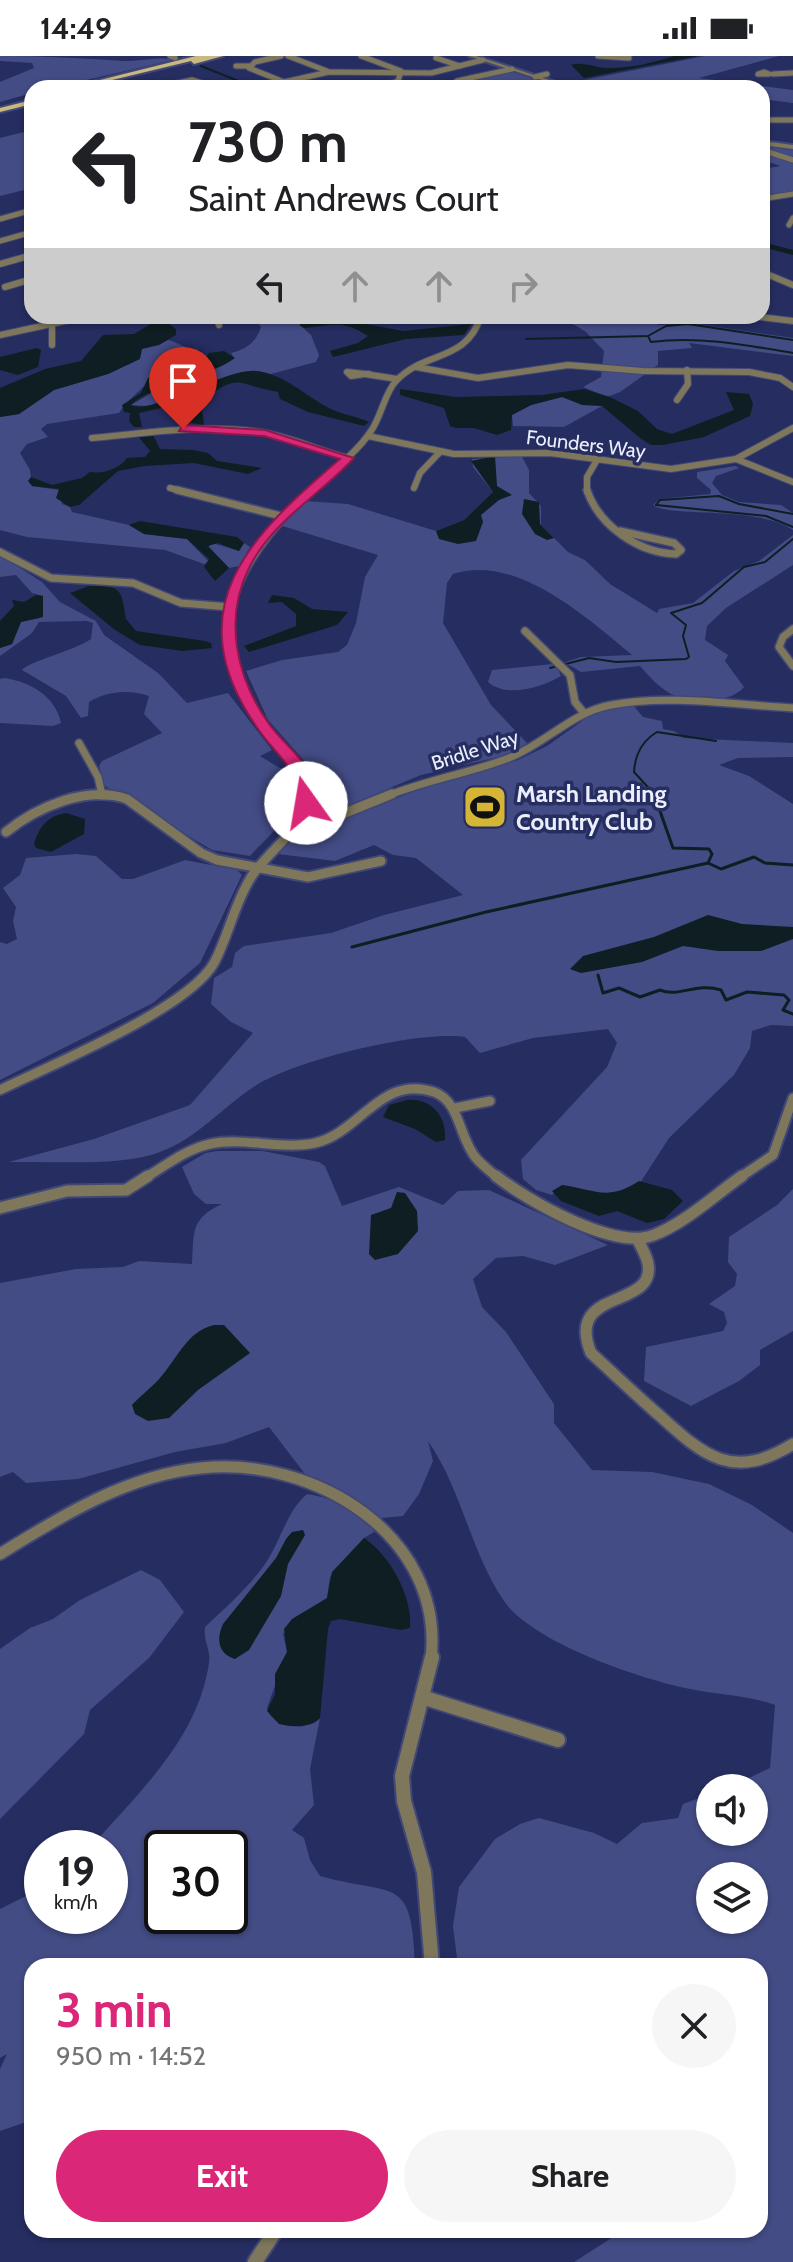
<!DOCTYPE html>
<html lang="en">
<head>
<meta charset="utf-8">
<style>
  :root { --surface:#fff; --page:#f6f6f6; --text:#202124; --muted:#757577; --accent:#db2777 }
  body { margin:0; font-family:Cabin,sans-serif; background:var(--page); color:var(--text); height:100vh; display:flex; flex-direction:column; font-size:30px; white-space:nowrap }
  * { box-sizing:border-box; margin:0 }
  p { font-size:26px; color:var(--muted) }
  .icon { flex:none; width:44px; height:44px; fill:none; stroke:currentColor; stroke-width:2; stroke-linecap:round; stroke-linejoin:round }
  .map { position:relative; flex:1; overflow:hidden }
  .details { position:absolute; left:24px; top:1902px; width:744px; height:280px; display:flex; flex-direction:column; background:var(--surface); border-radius:24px; box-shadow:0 2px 6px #0004 }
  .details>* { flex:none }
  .top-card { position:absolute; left:24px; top:24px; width:746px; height:244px; border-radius:24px; box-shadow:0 2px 6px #0004; background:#fff; color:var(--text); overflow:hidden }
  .buttons { position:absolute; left:696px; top:1718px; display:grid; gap:16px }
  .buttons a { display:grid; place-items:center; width:72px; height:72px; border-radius:50%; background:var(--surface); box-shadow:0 2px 6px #0004; font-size:40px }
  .speed { position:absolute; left:24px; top:1774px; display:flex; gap:16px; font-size:40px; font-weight:700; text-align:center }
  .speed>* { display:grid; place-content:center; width:104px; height:104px; border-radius:50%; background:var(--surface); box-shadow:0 2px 6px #0004; line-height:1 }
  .speed small { font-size:20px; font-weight:400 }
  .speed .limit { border:4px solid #111; border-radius:12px; background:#fff; color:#111 }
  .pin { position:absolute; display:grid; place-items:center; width:68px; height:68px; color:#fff; margin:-82px -34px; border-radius:50% 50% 50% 0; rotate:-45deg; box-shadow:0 0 8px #0007 }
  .pin .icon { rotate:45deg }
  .me { position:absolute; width:88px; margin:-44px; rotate:347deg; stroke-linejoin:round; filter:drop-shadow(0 0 6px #0008) }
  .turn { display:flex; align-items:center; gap:28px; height:168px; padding:0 32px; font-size:36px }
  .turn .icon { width:104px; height:104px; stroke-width:2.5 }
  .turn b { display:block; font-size:56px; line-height:68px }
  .lanes { display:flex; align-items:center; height:76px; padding:0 32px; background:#0003; justify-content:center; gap:40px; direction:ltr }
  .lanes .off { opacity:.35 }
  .round { display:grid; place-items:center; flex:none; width:84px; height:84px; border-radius:42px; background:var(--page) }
  .headline { display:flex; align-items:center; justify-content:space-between; height:136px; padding:0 32px }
  h1 { font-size:48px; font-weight:700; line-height:60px; color:var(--accent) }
  .button { display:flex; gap:16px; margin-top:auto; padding:16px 32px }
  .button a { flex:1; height:92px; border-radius:48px; background:var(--accent); color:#fff; font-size:32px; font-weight:700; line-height:92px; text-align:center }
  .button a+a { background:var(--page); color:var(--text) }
  .status { display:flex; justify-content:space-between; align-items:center; height:56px; padding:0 40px; background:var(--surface); direction:ltr }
  .status svg { height:22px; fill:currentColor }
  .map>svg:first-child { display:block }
  .green { fill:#434c85; fill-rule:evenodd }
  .water { fill:#0e1e22 }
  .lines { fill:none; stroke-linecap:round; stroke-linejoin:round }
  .stream-far1 { stroke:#0e1e22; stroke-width:2 }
  .stream { stroke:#0e1e22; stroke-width:3 }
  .river { fill:#0e1e22; fill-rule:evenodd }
  .minor-far5-casing { stroke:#424876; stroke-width:7 }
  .minor-far4-casing { stroke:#424876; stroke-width:8 }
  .minor-far3-casing { stroke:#424876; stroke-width:10 }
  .minor-far2-casing { stroke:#424876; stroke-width:13 }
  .minor-far1-casing { stroke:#424876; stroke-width:15 }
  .minor-casing { stroke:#424876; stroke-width:18 }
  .tertiary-casing { stroke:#424876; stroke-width:4 }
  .primary-casing { stroke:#424876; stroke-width:4 }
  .minor-far5 { stroke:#7e775b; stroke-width:5 }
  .minor-far4 { stroke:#7e775b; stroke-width:6 }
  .minor-far3 { stroke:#7e775b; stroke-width:7 }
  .minor-far2 { stroke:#7e775b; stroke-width:9 }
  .minor-far1 { stroke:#7e775b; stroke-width:11 }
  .minor { stroke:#7e775b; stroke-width:14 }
  .tertiary { fill:#7e775b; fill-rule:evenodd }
  .primary { fill:#c9b980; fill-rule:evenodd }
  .route { fill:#db2777; stroke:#8e194d; stroke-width:2 }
  .labels { text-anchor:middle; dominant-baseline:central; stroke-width:7; stroke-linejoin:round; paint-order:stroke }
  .far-street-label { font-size:20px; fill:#ebeffc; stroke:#262d60 }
  .poi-label { font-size:24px; font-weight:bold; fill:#ebeffc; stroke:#262d60; text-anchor:start }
</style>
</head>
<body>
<div class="status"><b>14:49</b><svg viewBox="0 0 49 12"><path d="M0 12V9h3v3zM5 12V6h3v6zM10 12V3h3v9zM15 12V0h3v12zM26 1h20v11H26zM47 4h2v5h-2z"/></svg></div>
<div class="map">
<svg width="793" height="2206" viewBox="0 0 793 2206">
  <rect width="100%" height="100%" fill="#262d60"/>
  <g class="green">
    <path d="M0 0C42 0 83 2 124 5 142 6 155 0 173 4L52 32H32V37L0 46V26L34 12 32 7 0 5Z"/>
    <polygon points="705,0 779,0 699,22 793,34 793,47 762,43 762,32 578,32 564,28"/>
    <polygon points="511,16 546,27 535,32 468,32 481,22"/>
    <polygon points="32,74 32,132 0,140 0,82"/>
    <polygon points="762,89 793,94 793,137 762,141 762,113 781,110 762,104 762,98 766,98"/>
    <path d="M253 260H299L301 270 311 279 319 299 316 306 267 319 259 315 147 350 131 349 155 335 225 308 234 302 231 297C247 293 256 286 261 271Z"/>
    <polygon points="560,260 652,260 658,269 696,268 793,282 793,300 689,287 692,292 658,295 658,309 620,336 607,341 583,331 601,321 604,295 586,276"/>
    <path d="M169 284 207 300 183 318 157 319C144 331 127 344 119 357L47 368 41 373 48 381 27 388 20 397 30 414 32 430 59 434 62 448 70 451 72 456 129 469 144 478 187 483 209 506 204 508 165 494 27 481 0 474V361L19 358 54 334 108 318 133 306 142 293Z"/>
    <polygon points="562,341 602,350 564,371 513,370 512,359 531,349"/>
    <path d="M521 399 529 414V437L541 450V469L568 496 585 504 610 528 657 557 659 553 693 547 734 515 759 505 793 479V509L726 552 707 570 705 584 728 599 725 605 744 631C731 647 694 648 675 640 661 634 650 621 640 610L581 616 569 609 558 613 561 620C541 632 506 642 488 626L492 614 563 607 581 601 632 599C587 562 516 497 453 518L447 527 443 567 491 649 527 687 515 697 421 719 337 754 318 753 316 718 268 664 246 615 282 604 338 596 347 589 356 567 365 521 378 499 279 469 306 445 348 448 436 475 464 464 493 436 473 411 472 403Z"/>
    <path d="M735 410 739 412 716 420 712 427 722 439 739 446 781 449 793 457V474C757 449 668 462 653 449L660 443 710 438 711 434 697 422V416Z"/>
    <polygon points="212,487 239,495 244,487 250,491 239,510 229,512 208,491"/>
    <path d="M0 499 42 526 60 546 96 565 104 579 158 617 187 647 228 637 272 694 260 700 293 720C301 757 273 774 250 800L212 794 105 730 99 710 102 705 162 677 144 658 149 640C129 633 106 635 89 646L88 660 81 662 66 640 22 614C30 605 73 595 91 583L93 567 87 565 39 566 32 577 0 600V592L12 588 21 566 40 562 43 540 32 537 16 519 0 521Z"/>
    <path d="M4 622C31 626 55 640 61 667L53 670 0 667V623Z"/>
    <path d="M633 649 643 661 662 665 663 673 674 675 684 682 793 687V701L738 702 719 709 749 720 793 748V970L771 969 752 975 750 992 734 1019 669 1082 640 1127 626 1135 590 1140 559 1132 552 1139 536 1134 523 1123 521 1104 607 1011 617 987 608 973 533 982 480 997 465 981C419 974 295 1004 255 1030 223 1051 196 1083 160 1096 121 1111 53 1105 9 1106L94 1083 190 1049 253 977 231 966 211 948 214 922 232 911 235 897 244 890 331 877 384 859 463 839 416 802 393 799 374 789 335 805 278 798 311 766 344 762 428 730 518 704 547 690 596 655Z"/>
    <polygon points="76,798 96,800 122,823 133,823 185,804 237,814 242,819 200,907 153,947 0,1024 0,886 7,888 17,883 13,865 16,851 3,832 20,819 26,802"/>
    <path d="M217 1095H263L319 1106 325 1110 342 1150 399 1131 443 1149 458 1135 489 1134 608 1189 555 1209 523 1200 496 1202 473 1223 482 1251 506 1276 554 1348V1367L592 1414 652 1416 709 1428 752 1449 793 1477V2206H574L624 2174H760V1910H458L453 1870 459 1831 495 1783 520 1768 539 1762 594 1777 617 1788 642 1767 678 1762 683 1748 710 1738V1776H754V1732H728L770 1712 775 1649C747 1639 719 1639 690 1633 641 1623 533 1587 504 1545 470 1495 462 1434 428 1385L433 1405 419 1438 403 1460 381 1462 305 1418 269 1371 226 1387 175 1396 78 1423 26 1427 13 1416 0 1421V1227L76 1213 123 1211 139 1205 192 1208C194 1176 190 1163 222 1148H206L194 1138 182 1111 205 1097ZM710 1820H754V1864H710Z"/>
    <polygon points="793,1133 793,1275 760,1294 760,1309 739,1325 691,1350 644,1325 646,1291 723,1275 727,1267 724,1256 709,1248 735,1230 737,1218 728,1206 729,1181 777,1149"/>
    <path d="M307 1438C327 1440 366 1456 374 1476L364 1482 330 1521 327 1542 283 1578 287 1596 267 1652C273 1673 306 1676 320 1662L310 1713 314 1749 292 1774 304 1782 310 1804 320 1820C395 1841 412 1817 415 1910H32V2064L0 2075V2013L7 1998 0 2002V1853L42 1832V1860H110V1792H90C138 1737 198 1683 209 1607 211 1593 203 1585 205 1571 226 1551 248 1532 265 1508 281 1485 286 1456 307 1438ZM162 1792H230V1860H162Z"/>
    <polygon points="141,1514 160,1524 184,1556 149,1602 90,1654 84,1678 0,1763 0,1593 30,1572 53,1563 80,1544"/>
  </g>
  <g class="water">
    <path d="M674 0H698L584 22 571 9C585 5 595 13 610 12 633 12 652 7 674 0Z"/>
    <path d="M299 260H323L403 275 471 268 464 279 406 283 333 301 330 295 358 287 368 280C343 264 335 269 305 272L300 270Z"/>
    <polygon points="154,266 169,268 176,273 176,279 159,289 142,293 140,303 108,318 54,334 19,358 0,361 0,332 45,313 81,305 103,279 134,278"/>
    <polygon points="37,292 41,294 38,311 18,319 0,314 0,301"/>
    <path d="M224 295 235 302C206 323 152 328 131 349 155 360 224 312 256 315 286 318 307 342 333 354 345 359 358 361 369 366L364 370 308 356 280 343 278 336C235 329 242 315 201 345L204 369 185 366 182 353 175 349 139 357 142 371H134L129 365 130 357 124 356 122 349 141 337 148 322C170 314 196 320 209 297Z"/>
    <polygon points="400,333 455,341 542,339 584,333 610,341 638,355 657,373 672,378 734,354 726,336 749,338 753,348 750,360 704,381 663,389 651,389 640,382 602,350 582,349 562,341 531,349 512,359 511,374 497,379 474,372 456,372 450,370 444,352 400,339"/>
    <path d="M153 379 160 393 193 394 208 397 217 405 262 412 248 418 194 407 144 410 118 415 79 449 70 451 56 442 59 433 32 430 28 425 31 421 52 429 82 422 90 416C102 418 118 414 127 402L145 401 150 395 138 380Z"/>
    <polygon points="495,400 497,430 512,439 499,444 481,459 483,466 476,485 458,488 439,483 436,475 464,464 493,436 471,405"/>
    <polygon points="524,443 539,446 540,468 554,482 547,484 535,478 522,458"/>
    <polygon points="140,465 237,481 244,487 239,495 218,487 208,490 229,512 215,525 204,511 209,503 187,483 144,478 129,469"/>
    <path d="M89 530C123 529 121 534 126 563L136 575 205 585 211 587 212 592 183 595 140 589 115 574 70 537Z"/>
    <polygon points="36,539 43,540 43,561 21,566 12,588 0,592 0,565 14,550 12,544 24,546"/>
    <polygon points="272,539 294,542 312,553 348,556 337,569 249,596 244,590 296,570 296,558 282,546 268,547"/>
    <path d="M66 757 85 763 84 778 51 796 36 792 34 788C39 770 48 760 66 757Z"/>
    <polygon points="708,859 742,868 793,871 793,883 761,895 718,895 683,890 642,906 581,917 570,913 583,900 654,881"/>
    <path d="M407 1044C431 1042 447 1060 445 1084L436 1086 415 1073 383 1061 389 1049Z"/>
    <path d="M639 1125 672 1134 683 1145 664 1163 647 1167 617 1155 599 1160 561 1145 552 1135 562 1129C594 1133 607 1146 639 1125Z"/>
    <polygon points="397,1136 405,1137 417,1155 418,1175 398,1198 375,1204 369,1198 371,1159 391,1152"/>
    <path d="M214 1269H224L250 1297 198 1334 169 1362 148 1365 135 1358 132 1349C140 1340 151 1332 160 1322 177 1303 187 1275 214 1269Z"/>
    <path d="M303 1474 305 1479 288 1508 281 1540 249 1594 235 1603C218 1598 216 1583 223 1568L276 1502 286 1483 292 1476Z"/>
    <path d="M364 1482C390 1499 413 1541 410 1572L401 1574 340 1563 331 1565 328 1573 320 1662C312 1672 291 1671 279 1668L267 1655 275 1638V1618L287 1596 284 1573 292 1563 327 1542 332 1516Z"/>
  </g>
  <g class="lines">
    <g class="stream-far1">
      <polyline points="201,10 256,32"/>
      <path d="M648 280 651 286C699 280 746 289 793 297"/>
      <polyline points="526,283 648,280 666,270 688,268 793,284"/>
      <polyline points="656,449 660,444 719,440 739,448 793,458"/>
      <polyline points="656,449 766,460 793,471"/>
      <polyline points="550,612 589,602 616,606 686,603 689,601 683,580 686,569 671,557 702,547 744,511 765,506 793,483"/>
      <path d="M656 740 634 716C635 699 642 685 657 676L716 685"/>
    </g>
    <g class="stream">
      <polyline points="654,738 673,792 709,793 712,798 708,807 721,813 754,801 765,807 793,809"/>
      <polyline points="352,891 486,856 708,807"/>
      <path d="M598 919 603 937 619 932 640 941 660 934C679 942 696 926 721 934L726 944 747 936 784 939 789 944 783 954 793 958"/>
    </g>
    <polygon class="river" points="762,186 793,194 793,199 762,191"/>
    <g class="minor-far5-casing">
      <g id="minor-far5">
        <polyline points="170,0 175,2"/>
        <polyline points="281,0 255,6 249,12 299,32"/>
        <polyline points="288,0 327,15"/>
        <polyline points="361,0 401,15 398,25 377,32"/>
        <polyline points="598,0 629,2"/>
        <polyline points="436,2 460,10"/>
        <polyline points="236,10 250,10"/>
        <polygon points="764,16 769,18 758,18"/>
        <polyline points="773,18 792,17"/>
        <polyline points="535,21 547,18"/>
        <polyline points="284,26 329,16 431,17 483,4"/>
        <polyline points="154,32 192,24 219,32"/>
        <polyline points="447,32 457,25 512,13"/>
        <polyline points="762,64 793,64"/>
        <polyline points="762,94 793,104"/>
        <polyline points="762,143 793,138"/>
        <polyline points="0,163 32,154"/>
        <polyline points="789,169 793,162"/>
        <polyline points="0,185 32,176"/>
      </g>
    </g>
    <g class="minor-far4-casing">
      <g id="minor-far4">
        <polyline points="0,208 32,199"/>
        <polyline points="762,216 793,229"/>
        <polyline points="5,231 32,223"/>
        <polyline points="216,260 219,269"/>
        <polyline points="751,260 793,265"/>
        <polyline points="52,268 52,289"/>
        <polyline points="0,279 88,260"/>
        <polyline points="416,311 478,322 568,309 643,315 749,316 780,322 793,331"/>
        <polygon points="347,316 365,318 351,320"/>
        <polyline points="365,318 397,323"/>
        <polyline points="365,318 369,318"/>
        <polyline points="677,344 688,328 687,314"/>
        <polyline points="368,380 454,398 550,397 671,413 736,403 793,372"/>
        <path d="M92 382C149 377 208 367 265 377 293 382 320 395 348 402"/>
        <polyline points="736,403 793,426"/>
        <polyline points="170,432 185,436"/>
        <polyline points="414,432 420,417 440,396"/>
        <path d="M308 436C329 417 356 398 371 375 381 361 385 336 396 325 425 294 466 307 481 260"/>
        <polyline points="587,436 587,421 597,404"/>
      </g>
    </g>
    <g class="minor-far3-casing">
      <g id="minor-far3">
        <polyline points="177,434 281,460"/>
        <path d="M587 434C599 470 639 497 676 498L681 494 674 487 620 475"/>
        <polyline points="0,496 51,522 133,527 181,547 230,551"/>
        <polyline points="793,573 783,581 779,591 793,610"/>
        <polyline points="525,575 570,619 575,646 584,657"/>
        <polyline points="79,687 98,721 102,739"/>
        <polyline points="100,740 119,740"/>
        <path d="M307 740C302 705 271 682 252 653 195 568 248 492 311 434"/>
        <path d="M387 740C427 724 470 717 509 702 545 688 572 656 611 649 666 638 737 649 793 652"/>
      </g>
    </g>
    <g class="minor-far2-casing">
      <g id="minor-far2">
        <polyline points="303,757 345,757 392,738"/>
        <path d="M6 776C37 751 87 729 127 743L201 797 217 804 308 821 381 805"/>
        <path d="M0 1034C51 1009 188 953 214 907 228 881 234 849 250 823 265 796 308 772 306 738"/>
        <polyline points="455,1052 490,1045"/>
        <path d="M145 1122C165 1110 186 1093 210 1088 244 1081 281 1094 315 1087 360 1077 381 1018 434 1036 460 1045 459 1082 476 1102 482 1109 491 1116 498 1122"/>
        <polyline points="739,1122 773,1099 793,1042"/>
      </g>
    </g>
    <g class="minor-far1-casing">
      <g id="minor-far1">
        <path d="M496 1120C528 1145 615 1195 654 1179 685 1167 715 1139 742 1120"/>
        <polyline points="0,1152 67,1135 126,1134 148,1120"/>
        <path d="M638 1184C641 1191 647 1200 648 1208 656 1254 564 1231 591 1297 614 1318 636 1339 659 1359 705 1401 733 1425 793 1388"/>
        <path d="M0 1498C61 1460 128 1419 201 1412 313 1400 445 1479 431 1603"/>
      </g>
    </g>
    <g class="minor-casing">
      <g id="minor">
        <polyline points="432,1601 402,1720 404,1745 424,1816 432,1910"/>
        <polyline points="422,1641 558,1684"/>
        <polyline points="255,2206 276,2174"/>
      </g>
    </g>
    <g class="tertiary-casing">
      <g id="tertiary">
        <polygon points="469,0 476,0 574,32 566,32"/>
        <polygon points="762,85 793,89 793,93 762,89"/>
      </g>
    </g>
    <g class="primary-casing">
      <g id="primary">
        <polygon points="196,0 223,0 194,8 191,5 79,32 68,32"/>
        <polygon points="32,44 32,48 0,56 0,52"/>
      </g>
    </g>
    <use href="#minor-far5" class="minor-far5"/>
    <use href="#minor-far4" class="minor-far4"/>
    <use href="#minor-far3" class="minor-far3"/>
    <use href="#minor-far2" class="minor-far2"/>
    <use href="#minor-far1" class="minor-far1"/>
    <use href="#minor" class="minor"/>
    <use href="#tertiary" class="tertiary"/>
    <use href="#primary" class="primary"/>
  </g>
  <path class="route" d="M183 369 265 374 354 402C319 440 273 464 249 512 223 564 237 623 269 668 281 685 304 702 311 721 314 728 314 743 312 751L299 747C296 706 277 702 256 670 175 551 251 479 340 403L264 380 179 375Z"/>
  <defs>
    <g id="stadium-square" transform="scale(2.3)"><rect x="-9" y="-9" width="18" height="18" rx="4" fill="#d5b535" stroke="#262d60"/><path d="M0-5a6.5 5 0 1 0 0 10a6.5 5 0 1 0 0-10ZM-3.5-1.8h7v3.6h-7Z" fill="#111"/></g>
  </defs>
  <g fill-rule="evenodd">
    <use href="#stadium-square" x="485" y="751"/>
  </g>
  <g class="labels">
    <g class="far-street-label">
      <text transform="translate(586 388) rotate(7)">Founders Way</text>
      <text transform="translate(475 694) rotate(-18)">Bridle Way</text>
    </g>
    <g class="poi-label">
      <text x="516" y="737">Marsh Landing<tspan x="516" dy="28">Country Club</tspan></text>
    </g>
  </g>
</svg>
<div class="buttons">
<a><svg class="icon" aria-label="sound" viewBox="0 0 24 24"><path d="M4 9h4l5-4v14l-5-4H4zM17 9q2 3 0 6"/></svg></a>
<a><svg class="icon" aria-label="layers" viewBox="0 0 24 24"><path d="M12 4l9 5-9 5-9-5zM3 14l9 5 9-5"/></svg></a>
</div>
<div class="speed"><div>19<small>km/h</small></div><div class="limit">30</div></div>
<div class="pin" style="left:183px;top:373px;background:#d93025"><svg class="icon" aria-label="arrive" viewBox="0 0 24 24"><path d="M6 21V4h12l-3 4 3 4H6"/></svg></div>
<svg class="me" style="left:306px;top:747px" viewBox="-20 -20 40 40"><circle r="19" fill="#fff"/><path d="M0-13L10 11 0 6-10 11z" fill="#db2777"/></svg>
<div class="top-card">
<div class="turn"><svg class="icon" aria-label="left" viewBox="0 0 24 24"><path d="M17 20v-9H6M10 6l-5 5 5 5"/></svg><div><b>730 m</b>Saint Andrews Court</div></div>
<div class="lanes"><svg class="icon" aria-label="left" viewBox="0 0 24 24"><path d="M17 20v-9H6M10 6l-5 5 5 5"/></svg><svg class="icon off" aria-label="ahead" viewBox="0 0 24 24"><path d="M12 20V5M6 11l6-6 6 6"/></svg><svg class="icon off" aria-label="ahead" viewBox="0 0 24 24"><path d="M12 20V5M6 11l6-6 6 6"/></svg><svg class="icon off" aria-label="right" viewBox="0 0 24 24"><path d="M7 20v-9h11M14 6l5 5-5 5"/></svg></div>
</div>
<section class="details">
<div class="headline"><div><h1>3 min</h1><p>950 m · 14:52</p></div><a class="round"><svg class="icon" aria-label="close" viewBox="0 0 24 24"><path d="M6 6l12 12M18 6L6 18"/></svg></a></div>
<div class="button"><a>Exit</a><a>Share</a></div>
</section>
</div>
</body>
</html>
